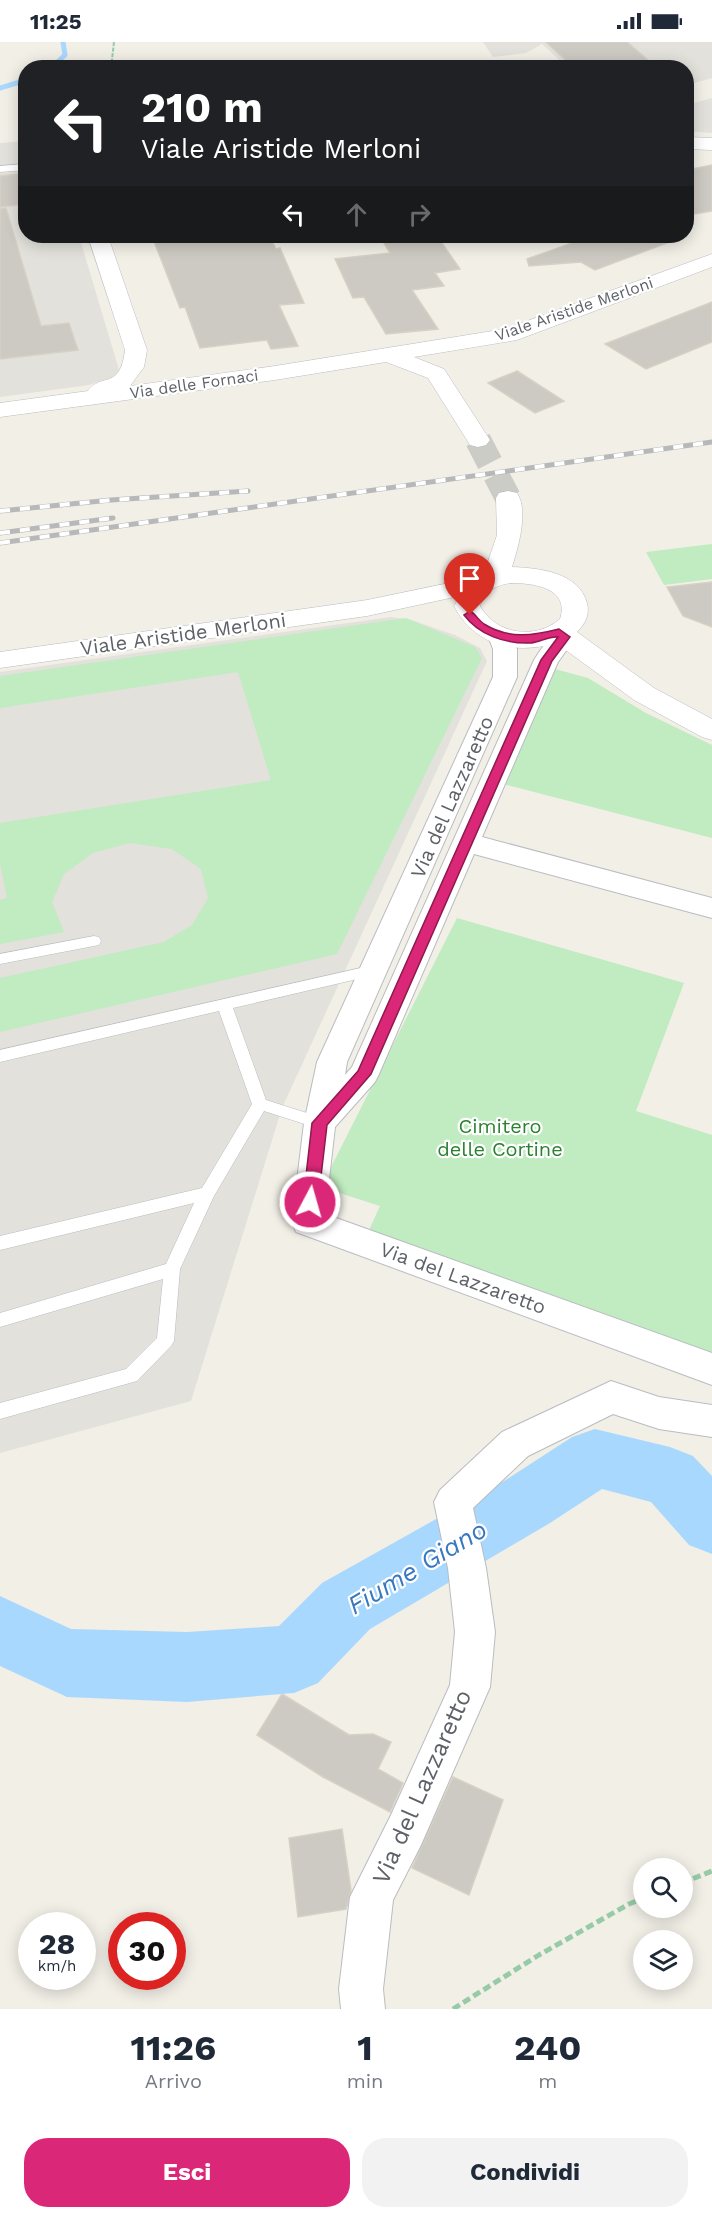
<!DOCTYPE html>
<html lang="it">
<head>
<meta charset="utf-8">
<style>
  :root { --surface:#fff; --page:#f2f2f3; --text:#1f2937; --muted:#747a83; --accent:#db2777 }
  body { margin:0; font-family:"Work Sans",sans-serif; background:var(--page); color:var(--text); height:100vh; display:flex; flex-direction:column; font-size:22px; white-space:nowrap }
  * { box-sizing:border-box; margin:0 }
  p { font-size:20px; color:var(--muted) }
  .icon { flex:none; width:33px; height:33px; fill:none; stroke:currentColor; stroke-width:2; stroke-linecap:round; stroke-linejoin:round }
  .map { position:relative; height:1967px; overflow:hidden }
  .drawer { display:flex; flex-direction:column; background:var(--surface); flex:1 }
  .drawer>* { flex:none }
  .banner { position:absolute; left:18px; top:18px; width:676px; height:183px; border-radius:24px; box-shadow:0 3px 15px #0003; background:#202124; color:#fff; overflow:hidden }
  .fabs { position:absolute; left:633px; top:1816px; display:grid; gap:12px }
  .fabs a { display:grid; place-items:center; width:60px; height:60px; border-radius:50%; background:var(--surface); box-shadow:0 3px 15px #0003; font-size:30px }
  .speed { position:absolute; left:18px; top:1870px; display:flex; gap:12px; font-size:30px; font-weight:700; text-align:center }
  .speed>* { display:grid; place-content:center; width:78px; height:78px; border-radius:50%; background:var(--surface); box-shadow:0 3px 15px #0003; line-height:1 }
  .speed small { font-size:15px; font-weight:400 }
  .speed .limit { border:9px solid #d22; background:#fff; color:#111 }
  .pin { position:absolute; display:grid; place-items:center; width:51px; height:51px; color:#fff; margin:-62px -26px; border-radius:50% 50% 50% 0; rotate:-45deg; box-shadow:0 0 6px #0007 }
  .pin .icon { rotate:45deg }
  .me { position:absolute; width:66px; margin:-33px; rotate:6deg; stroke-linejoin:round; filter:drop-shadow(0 0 4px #0008) }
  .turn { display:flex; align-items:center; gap:21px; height:126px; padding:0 24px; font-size:27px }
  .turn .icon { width:78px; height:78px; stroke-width:2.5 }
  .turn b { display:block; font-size:42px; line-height:51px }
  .lanes { display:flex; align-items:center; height:57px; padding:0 24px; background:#0003; justify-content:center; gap:30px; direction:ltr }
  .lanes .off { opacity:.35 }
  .eta { display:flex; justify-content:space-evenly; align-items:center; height:102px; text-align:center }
  .eta b { font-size:36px; font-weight:700; line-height:42px }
  .primary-button { display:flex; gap:12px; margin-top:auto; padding:12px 24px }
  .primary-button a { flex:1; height:69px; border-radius:24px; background:var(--accent); color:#fff; font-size:24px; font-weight:700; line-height:69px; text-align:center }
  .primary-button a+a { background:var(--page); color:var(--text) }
  .status { display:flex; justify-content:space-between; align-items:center; height:42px; padding:0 30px; background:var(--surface); direction:ltr }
  .status svg { height:16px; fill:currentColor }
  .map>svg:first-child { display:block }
  .industrial { fill:#e2e1db }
  .green { fill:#c1ebc1 }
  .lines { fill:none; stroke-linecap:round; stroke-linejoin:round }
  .stream { stroke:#a9d8ff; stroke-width:5 }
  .river { fill:#a9d8ff; fill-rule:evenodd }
  .building { fill:#cdcac3; stroke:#d7d1c4; stroke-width:1.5 }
  .secondary-tunnel { stroke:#ccccc6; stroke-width:26; stroke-dasharray:26 13; stroke-linecap:butt }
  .service-casing { stroke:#b9bcc1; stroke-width:1 }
  .minor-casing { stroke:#b9bcc1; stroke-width:2 }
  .tertiary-casing { stroke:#b9bcc1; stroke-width:1 }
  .secondary-casing { stroke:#babdc3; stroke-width:1 }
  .path-far1 { stroke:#97cba7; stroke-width:2; stroke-dasharray:4 1.5; stroke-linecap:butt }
  .path { stroke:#97cba7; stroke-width:5; stroke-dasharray:8 4; stroke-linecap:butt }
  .service { fill:#fff; fill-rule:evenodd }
  .minor { fill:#fff; fill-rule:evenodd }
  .tertiary { fill:#fff; fill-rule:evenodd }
  .secondary { fill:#fff; fill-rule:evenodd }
  .rail-casing { stroke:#b7b8b9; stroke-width:5 }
  .rail { stroke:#fff; stroke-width:4; stroke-dasharray:10; stroke-linecap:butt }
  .route { fill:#db2777; stroke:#8e194d; stroke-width:1.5 }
  .labels { text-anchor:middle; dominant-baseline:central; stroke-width:4.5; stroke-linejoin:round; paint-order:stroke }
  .far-street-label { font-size:16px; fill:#5e6268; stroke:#fff }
  .street-label { font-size:20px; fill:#5e6268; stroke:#fff }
  .park-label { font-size:20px; fill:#2a8130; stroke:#fff }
  .near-street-label { font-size:24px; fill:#5e6268; stroke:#fff }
  .near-water-label { font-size:26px; font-style:italic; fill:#3978be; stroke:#fff }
</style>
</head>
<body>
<div class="status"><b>11:25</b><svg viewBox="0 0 49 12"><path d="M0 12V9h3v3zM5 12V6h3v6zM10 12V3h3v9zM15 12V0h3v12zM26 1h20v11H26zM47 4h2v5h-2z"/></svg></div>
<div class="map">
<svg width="712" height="1967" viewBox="0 0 712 1967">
  <rect width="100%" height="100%" fill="#f1efe6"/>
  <g class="industrial">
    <polygon points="483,0 712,0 712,36 687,43 687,26 567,25 542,2 526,11 493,15"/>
    <polygon points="712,56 712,91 687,89 687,63"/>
    <polygon points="25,99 26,194 79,194 119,328 113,335 89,343 0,355 0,101"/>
    <polygon points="391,575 411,578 455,593 480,606 487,619 282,1066 191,1359 0,1411 0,630"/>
  </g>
  <g class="green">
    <polygon points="712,502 712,537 664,543 646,510"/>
    <polygon points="406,576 475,605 482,616 337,912 0,990 0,936 164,900 192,883 208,856 201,827 172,807 130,801 93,811 64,832 52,860 64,890 0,902 0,858 7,856 0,821 0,781 271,738 238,630 0,666 0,634"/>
    <polygon points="555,627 588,636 646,671 712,703 712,796 503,742"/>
    <polygon points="457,876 684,941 636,1069 712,1093 712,1314 365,1197 380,1164 321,1145"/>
  </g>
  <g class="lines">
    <g class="stream">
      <polyline points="51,26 65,13 63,0"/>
      <polyline points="0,46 26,38"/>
    </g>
    <polygon class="river" points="595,1387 670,1405 693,1414 712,1434 712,1512 689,1503 651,1460 602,1447 550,1481 370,1587 318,1641 294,1651 187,1660 67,1655 0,1624 0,1554 71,1587 187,1590 279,1584 322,1541 504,1439 572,1395"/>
  </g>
  <g class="building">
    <polygon points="546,0 627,0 657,26 574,26"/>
    <polygon points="712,123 712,169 687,173 687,128"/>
    <polygon points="26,131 26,162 0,165 0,134"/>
    <polygon points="6,166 41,284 69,281 78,308 0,317 0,167"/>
    <polygon points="152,194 269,194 276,207 280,206 304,261 279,263 298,304 271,307 267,298 200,306 185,265 180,266"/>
    <polygon points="403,194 437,194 460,227 435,231 444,244 412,248 438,287 386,292 364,255 353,256 335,217 390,211 381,196"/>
    <polygon points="592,194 680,194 680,196 595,228 581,220 529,224 527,217"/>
    <polygon points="712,260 712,300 646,327 605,302"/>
    <polygon points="517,329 564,359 535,371 488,341"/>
    <polygon points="712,540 712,585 683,574 667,545"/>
    <polygon points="282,1652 349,1693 373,1692 391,1700 378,1727 403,1741 390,1770 323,1735 257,1693"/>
    <polygon points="453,1735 503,1758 469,1853 412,1826"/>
    <polygon points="342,1787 351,1848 346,1867 298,1875 289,1796"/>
  </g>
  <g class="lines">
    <polyline class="secondary-tunnel" points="478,398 508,456"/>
    <g class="service-casing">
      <g id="service">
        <polygon points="26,122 26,128 0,130 0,124"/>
        <polygon points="94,894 99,895 101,899 99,903 0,922 0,912"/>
        <polygon points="374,923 381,928 379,932 233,966 266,1058 326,1077 328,1081 326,1085 320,1087 264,1069 214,1154 180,1227 174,1299 171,1304 137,1339 0,1377 0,1361 126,1327 157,1296 163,1237 0,1285 0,1271 166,1222 194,1161 0,1208 0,1194 202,1146 252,1062 219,969 0,1020 0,1008"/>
      </g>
    </g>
    <g class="minor-casing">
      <g id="minor">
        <path d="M500 587 509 589 517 607V635L347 1020 345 1033 352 1025 534 618C544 603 553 585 573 590L576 595 558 620 482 795 712 856V876L474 812 379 1032 375 1040 335 1085 325 1172 712 1311V1343L296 1190 292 1180 304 1081 317 1020 493 635V607L488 594 491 589Z"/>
        <polygon points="611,1339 659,1355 712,1363 712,1395 659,1387 613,1372 528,1414 473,1466 486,1526 495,1590 490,1645 421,1803 393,1858 383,1947 385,1967 341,1967 339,1947 350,1855 391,1773 450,1643 455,1590 448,1526 434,1460 440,1448 502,1390"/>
      </g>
    </g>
    <g class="tertiary-casing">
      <polygon id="tertiary" points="478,535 487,538 491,543 487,548 367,574 0,626 0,610 367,558"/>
    </g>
    <g class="secondary-casing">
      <g id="secondary">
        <polygon points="687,95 712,96 712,108 687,107"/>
        <path d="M88 194H108L147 308 144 325 130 344 275 324 505 287 712 212V225L517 298 414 315 444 327 490 398 486 403 478 405 470 403 428 336 386 320 275 338 0 375V361L88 349C102 330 120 349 125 308Z"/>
        <path d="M508 449 517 451C529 469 518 506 512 525 538 526 579 530 587 561 590 573 585 582 577 590L654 646 712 677V698L702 695 634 658 556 601C515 613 475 604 454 564L469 539 484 531 497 493 496 456 499 451ZM511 541C534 541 570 546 560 577 536 598 496 593 480 564 485 549 495 543 511 541Z"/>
      </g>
    </g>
    <polyline class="path-far1" points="111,26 114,0"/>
    <g class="path">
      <polyline points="682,1841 712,1829"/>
      <polyline points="453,1967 539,1913 629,1862 644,1856"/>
    </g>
    <use href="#service" class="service"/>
    <use href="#minor" class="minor"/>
    <use href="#tertiary" class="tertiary"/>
    <use href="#secondary" class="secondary"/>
    <g class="rail-casing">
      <g id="rail">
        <polyline points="0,469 111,458 248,449"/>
        <polyline points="0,491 113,476"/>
        <polyline points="0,501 712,400"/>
      </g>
    </g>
    <use href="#rail" class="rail"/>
  </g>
  <path class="route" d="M470 569C476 572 478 578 484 582 508 597 532 594 559 587L570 595 552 619 371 1032 327 1083 318 1160 316 1165H305L303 1160 312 1081 358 1029 541 618 558 595C549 594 540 600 531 601 505 602 479 593 464 573Z"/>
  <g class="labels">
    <g class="far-street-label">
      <text transform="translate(574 267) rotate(-19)">Viale Aristide Merloni</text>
      <text transform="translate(194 342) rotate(-8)">Via delle Fornaci</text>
    </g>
    <g class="street-label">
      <text transform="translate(183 592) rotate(-8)">Viale Aristide Merloni</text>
      <text transform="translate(452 755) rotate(-66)">Via del Lazzaretto</text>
      <text transform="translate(463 1236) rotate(20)">Via del Lazzaretto</text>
    </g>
    <g class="park-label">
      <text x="500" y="1084">Cimitero<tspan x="500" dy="23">delle Cortine</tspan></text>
    </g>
    <g class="near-street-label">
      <text transform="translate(422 1745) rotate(-66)">Via del Lazzaretto</text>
    </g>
    <g class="near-water-label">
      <text transform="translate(417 1525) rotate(-31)">Fiume Giano</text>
    </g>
  </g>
</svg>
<div class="fabs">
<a><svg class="icon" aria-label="search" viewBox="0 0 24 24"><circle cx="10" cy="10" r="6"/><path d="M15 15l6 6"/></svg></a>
<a><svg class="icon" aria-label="layers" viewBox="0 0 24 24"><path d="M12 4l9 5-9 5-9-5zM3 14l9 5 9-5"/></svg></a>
</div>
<div class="speed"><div>28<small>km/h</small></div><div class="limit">30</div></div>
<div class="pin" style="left:470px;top:573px;background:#d93025"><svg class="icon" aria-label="arrive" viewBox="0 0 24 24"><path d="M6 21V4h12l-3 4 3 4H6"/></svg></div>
<svg class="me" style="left:310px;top:1160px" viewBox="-20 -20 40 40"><circle r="17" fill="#db2777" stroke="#fff" stroke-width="3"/><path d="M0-11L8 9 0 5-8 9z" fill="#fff"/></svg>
<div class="banner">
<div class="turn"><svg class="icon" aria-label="left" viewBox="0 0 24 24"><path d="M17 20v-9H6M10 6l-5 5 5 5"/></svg><div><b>210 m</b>Viale Aristide Merloni</div></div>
<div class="lanes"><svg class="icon" aria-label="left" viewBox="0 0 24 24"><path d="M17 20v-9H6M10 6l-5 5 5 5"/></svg><svg class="icon off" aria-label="ahead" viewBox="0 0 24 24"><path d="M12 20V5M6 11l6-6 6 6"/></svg><svg class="icon off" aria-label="right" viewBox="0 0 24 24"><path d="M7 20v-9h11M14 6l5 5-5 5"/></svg></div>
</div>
</div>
<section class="drawer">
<div class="eta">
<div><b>11:26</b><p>Arrivo</p></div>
<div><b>1</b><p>min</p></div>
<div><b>240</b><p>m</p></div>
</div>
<div class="primary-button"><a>Esci</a><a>Condividi</a></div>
</section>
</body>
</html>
